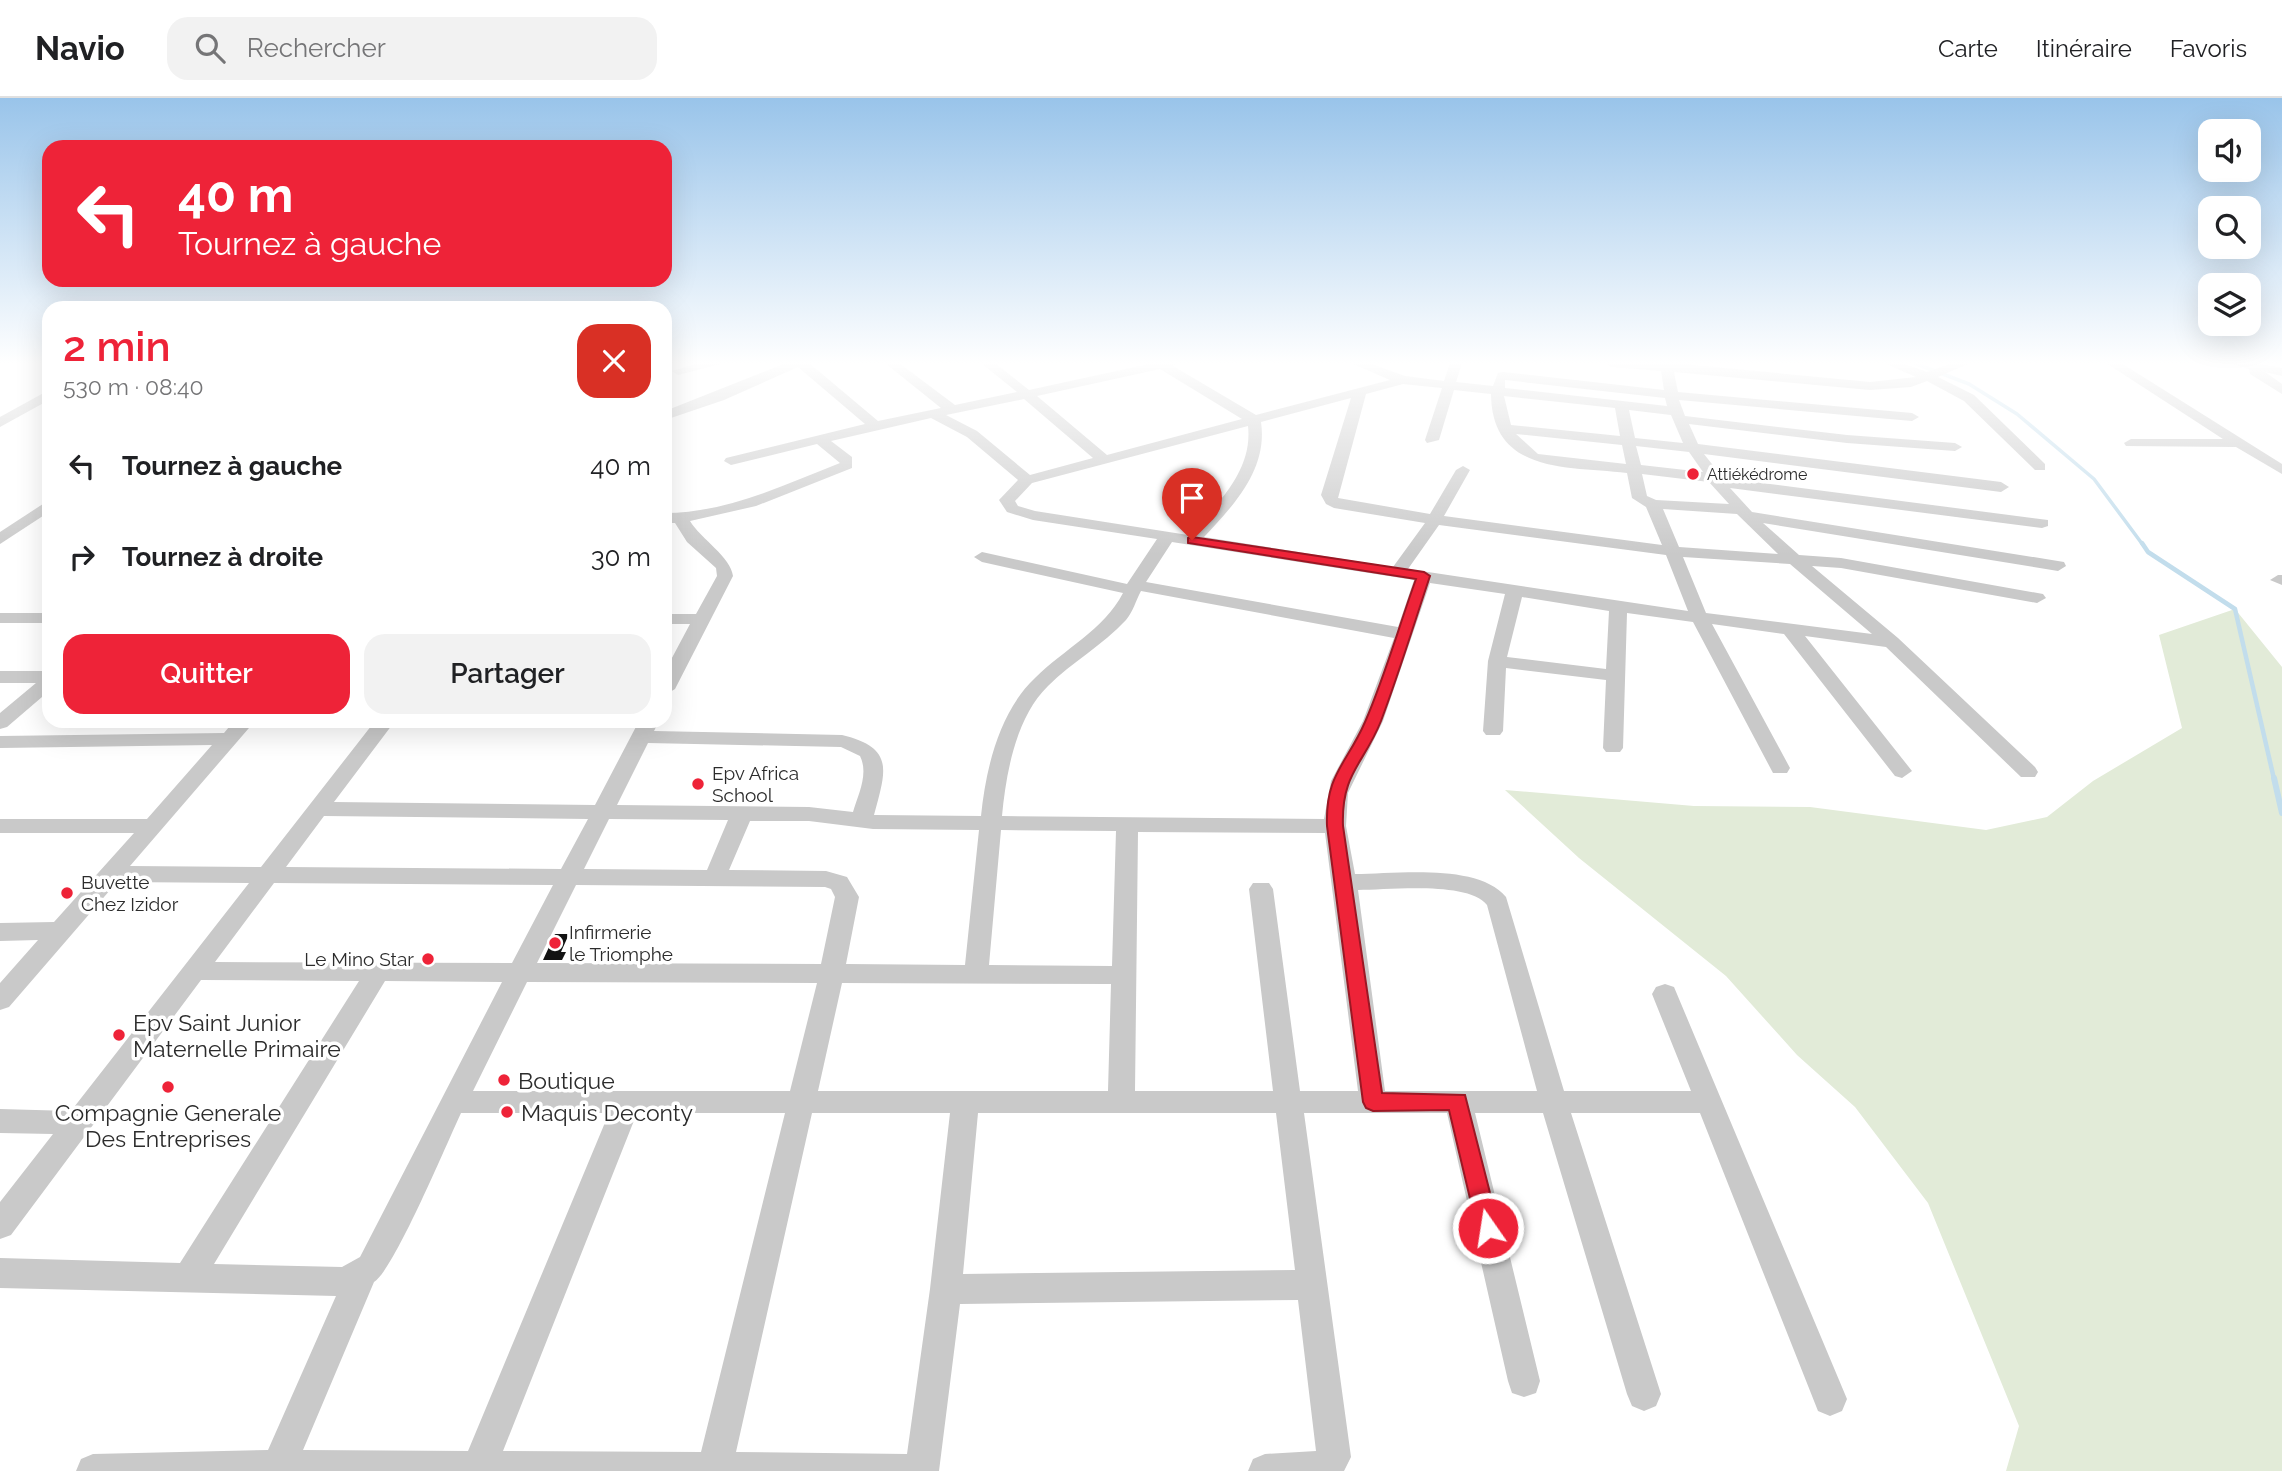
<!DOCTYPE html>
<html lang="fr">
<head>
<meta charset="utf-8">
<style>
  :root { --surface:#fff; --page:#f2f2f2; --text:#202124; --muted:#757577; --line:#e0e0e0; --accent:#ee2338 }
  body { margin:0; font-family:Raleway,sans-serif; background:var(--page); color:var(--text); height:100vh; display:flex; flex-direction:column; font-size:26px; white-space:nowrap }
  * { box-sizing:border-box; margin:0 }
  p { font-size:23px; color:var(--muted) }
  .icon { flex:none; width:38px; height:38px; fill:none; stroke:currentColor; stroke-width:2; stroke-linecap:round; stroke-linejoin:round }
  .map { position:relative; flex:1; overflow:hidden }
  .details { position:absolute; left:42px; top:203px; width:630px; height:427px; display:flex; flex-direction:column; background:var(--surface); border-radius:21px; box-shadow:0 7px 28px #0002 }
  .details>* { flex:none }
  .hud { position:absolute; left:42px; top:42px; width:630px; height:147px; border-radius:21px; box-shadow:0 7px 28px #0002; background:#ee2338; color:#fff; overflow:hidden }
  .tools { position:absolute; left:2198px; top:21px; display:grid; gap:14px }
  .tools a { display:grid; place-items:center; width:63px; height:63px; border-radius:14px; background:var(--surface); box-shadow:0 7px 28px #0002; font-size:35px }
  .pin { position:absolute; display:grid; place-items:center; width:60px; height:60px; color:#fff; margin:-72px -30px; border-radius:50% 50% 50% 0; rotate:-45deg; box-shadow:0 0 7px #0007 }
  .pin .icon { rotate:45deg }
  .me { position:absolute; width:77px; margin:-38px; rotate:347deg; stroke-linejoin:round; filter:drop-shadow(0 0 5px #0008) }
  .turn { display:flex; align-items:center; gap:24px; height:147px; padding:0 21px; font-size:32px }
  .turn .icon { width:91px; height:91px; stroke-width:2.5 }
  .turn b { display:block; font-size:49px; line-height:60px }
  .round { display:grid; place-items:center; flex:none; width:74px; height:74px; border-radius:21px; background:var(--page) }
  .head { display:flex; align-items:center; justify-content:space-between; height:119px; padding:0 21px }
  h1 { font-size:42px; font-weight:600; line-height:52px; color:var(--accent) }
  .primary-button { display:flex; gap:14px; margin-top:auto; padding:14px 21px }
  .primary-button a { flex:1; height:80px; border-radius:21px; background:var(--accent); color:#fff; font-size:28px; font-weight:600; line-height:80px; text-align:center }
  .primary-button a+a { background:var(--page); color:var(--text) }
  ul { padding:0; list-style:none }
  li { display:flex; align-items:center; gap:21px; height:91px; padding:0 21px }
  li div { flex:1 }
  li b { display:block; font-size:26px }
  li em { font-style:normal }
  header { display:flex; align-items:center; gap:42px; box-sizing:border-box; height:98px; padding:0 35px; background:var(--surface); border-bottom:2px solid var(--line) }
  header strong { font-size:33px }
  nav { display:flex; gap:38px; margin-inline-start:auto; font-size:24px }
  .search { width:490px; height:63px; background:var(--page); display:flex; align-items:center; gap:18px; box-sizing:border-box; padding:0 24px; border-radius:21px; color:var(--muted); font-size:26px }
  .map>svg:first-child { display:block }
  .green { fill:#e2ebd8 }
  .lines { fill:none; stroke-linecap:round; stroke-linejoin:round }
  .stream-far2 { stroke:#c2ddec; stroke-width:3.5 }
  .stream-far1 { stroke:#c2ddec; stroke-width:4.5 }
  .stream { stroke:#c2ddec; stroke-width:6 }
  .building { fill:#131313 }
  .minor { fill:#c9c9c9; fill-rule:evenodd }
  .route { fill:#ee2338; stroke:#9b1724; stroke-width:2 }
  .poi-dot { fill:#ee2338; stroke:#fff; stroke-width:2.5 }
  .labels { text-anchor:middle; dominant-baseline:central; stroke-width:7; stroke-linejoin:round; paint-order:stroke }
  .far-poi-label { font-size:16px; fill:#2c2c2c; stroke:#fff; text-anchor:start }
  .poi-label { font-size:19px; fill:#2c2c2c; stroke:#fff; text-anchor:start }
  .near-poi-label { font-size:23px; fill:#2c2c2c; stroke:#fff; text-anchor:start }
</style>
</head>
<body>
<header>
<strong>Navio</strong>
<div class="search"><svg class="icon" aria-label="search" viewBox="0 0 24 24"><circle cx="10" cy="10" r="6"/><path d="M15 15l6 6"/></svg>Rechercher</div>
<nav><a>Carte</a><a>Itinéraire</a><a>Favoris</a></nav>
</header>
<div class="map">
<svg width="2282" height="1373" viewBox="0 0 2282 1373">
  <rect width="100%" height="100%" fill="#fff"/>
  <polygon class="green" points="2235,511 2282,569 2282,1373 2006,1373 2019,1328 1928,1105 1855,1009 1797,957 1726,878 1579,760 1505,692 1694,708 1810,709 1986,732 2047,719 2093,683 2182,630 2159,537"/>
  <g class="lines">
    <polyline class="stream-far2" points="1914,265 1969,286 2017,316 2094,381 2143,447"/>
    <polyline class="stream-far1" points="2142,445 2148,454 2235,511 2274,681"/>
    <polyline class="stream" points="2274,680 2282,715"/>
  </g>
  <polygon class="building" points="555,836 569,836 561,854 566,854 562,862 543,862"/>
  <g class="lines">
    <g class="minor">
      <polygon points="699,265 724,265 678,277 672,273"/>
      <path d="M786 265H809L878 323 941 310 885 265H899L955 307 1017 294 981 265H995L1029 292 1153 265H1176L1173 268 1256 317 1390 282 1351 265H1369L1405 278 1444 283 1450 265H1462L1456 284 1493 288 1498 275 1503 274 1664 292 1661 273 1611 269 1605 265H1672L1870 284 1916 279 1884 265H1902L1927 274 1953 265H1970L1938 279 1974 297 2045 366V372H2035L1964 303 1927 283 1911 289 1870 292 1674 274 1678 294 1912 315 1919 319 1912 323 1679 302 1685 318 1847 337 1955 345 1962 349 1955 353 1847 345 1689 326 1698 346 2001 384 2009 389 2001 394 1704 356 1723 380 2048 422V428L2042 430 1730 390 1752 414 2064 464 2066 468 2058 473 1763 425 1799 457 1841 460 2043 496 2046 500 2037 505 1841 470 1812 468 1898 540 2035 669 2038 674 2035 679H2021L1886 549 1805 538 1912 673 1902 680 1895 678 1784 536 1712 526 1790 670 1787 675H1773L1693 524 1627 515 1623 650 1620 654H1606L1603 650 1606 582 1506 570 1503 633 1500 637H1486L1483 633 1488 563 1505 496 1430 485 1383 623 1348 695 1346 728 1355 776C1397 776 1478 765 1506 799L1564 993H1691L1652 896 1656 889 1665 886 1674 889 1847 1301 1842 1313 1830 1318 1818 1313 1700 1015H1571L1661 1296 1656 1308 1644 1313 1632 1308 1627 1296 1543 1015H1475L1540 1283 1536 1295 1524 1299 1512 1295 1508 1283 1447 1015H1304L1351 1359 1344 1373H1248L1253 1361 1265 1356 1316 1353 1298 1202 960 1206 939 1373H76L81 1361 93 1356 268 1352 336 1198 0 1190V1160L180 1165 359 883 201 882 11 1137 0 1141V1104L53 1036 0 1035V1011L71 1013 249 785 117 784 9 909 0 912V885L38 842 0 843V825L54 824 134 735H0V721H147L212 647 0 650V638L224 635 234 623H255L130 768 261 769 375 623H395L334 704 595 707 639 623H659L654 633 842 637C895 650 886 672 874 717L981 718C986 670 999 614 1035 580 1064 551 1104 532 1123 495L982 464 974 459 982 454 1127 486 1157 441 1033 422 1007 414 999 402 1018 382 967 339 931 320 831 343 852 359V370L756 408 690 423C701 441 731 459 733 478L675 591 665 597V573L690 526H665V516H696L717 478 716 470 687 444 675 425H665V415C726 415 784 387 840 365L817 346 731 367 724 363 726 360 865 326 798 269 724 302 665 322V313ZM1160 271 1242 321 1107 357 1037 298ZM1505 282 1665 300 1667 308 1505 290ZM1403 286 1442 290 1425 342 1427 345 1439 342 1454 292 1491 296C1492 377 1569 368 1627 375L1632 400 1646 409 1662 447 1444 418 1470 372 1463 368 1456 372 1430 416 1338 400 1366 296ZM1504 298 1615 310 1620 338 1511 327ZM1351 300 1321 397 1326 406 1334 410 1425 425 1393 469 1204 439C1234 407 1268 371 1261 324ZM1024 301 1093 360 1030 377 977 333 946 317ZM1629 312 1671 317 1683 345 1635 340ZM1248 328C1253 373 1217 407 1188 437L1035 413 1018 408 1015 403 1032 385ZM1516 336 1622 347 1626 366 1538 356ZM1636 348 1689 354 1703 374 1641 367ZM1642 376 1709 384 1729 406 1656 402 1647 398ZM1663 411 1737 416 1778 456 1679 449ZM1439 427 1666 457 1688 513 1408 471ZM1172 444 1414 482 1398 529 1146 484ZM1683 459 1790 466 1872 536 1706 515ZM1141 493 1394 540 1363 623 1331 683 1324 721 1002 718C1006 675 1016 619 1048 588 1072 564 1103 547 1126 522 1133 514 1136 502 1141 493ZM1522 499 1609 513 1606 571 1507 559ZM648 645 841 649 860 658C869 676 858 697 853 714L809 709 617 707ZM324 718 588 721 561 771 286 769ZM609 721 728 722 707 772 584 771ZM750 723H809L873 731 979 732 965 867 846 866 859 799 847 779 826 773 729 772ZM1001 732 1116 733 1112 868 989 867ZM1138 734 1325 735 1358 993H1300L1273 791 1269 785H1253L1249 791 1273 993H1135ZM274 785 553 787 512 865 215 864ZM576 787 825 789 831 791 835 799 821 866 537 865ZM1358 792C1389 792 1468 783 1487 807L1537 993H1385ZM385 883 502 884 360 1159 342 1169 214 1166ZM527 884 817 885 790 993H473ZM842 885 1111 886 1108 993H818ZM461 1015H609L468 1353 303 1352 374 1184C394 1172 447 1045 461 1015ZM637 1015H785L701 1354 503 1353ZM812 1015H950L930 1191 907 1356 736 1354ZM978 1015H1276L1295 1172 963 1176Z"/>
      <polygon points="2106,265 2121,265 2282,366 2282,376 2236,349 2126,348 2124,345 2131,341 2223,341"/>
      <polygon points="2229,265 2255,265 2282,270 2282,278 2265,274 2282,286 2282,296 2250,276 2249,271"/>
      <polygon points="49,292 49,302 0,329 0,319"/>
      <polygon points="49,402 49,414 0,446 0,434"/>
      <polygon points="2278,477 2282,477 2282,487 2270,482"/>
      <rect x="0" y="515" width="49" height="10"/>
      <polygon points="0,573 49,573 49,593 7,629 0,631 0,615 36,585 0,585"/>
    </g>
  </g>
  <linearGradient id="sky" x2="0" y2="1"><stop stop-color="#99c4ea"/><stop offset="0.58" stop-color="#fff"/><stop offset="1" stop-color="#fff" stop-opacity="0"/></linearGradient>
  <rect width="2282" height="457" fill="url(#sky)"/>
  <path class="route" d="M1192 439 1424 474 1430 478C1414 526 1399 575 1381 623 1364 666 1341 675 1343 728L1382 995 1465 997 1499 1130 1496 1138 1488 1141 1480 1138 1477 1130 1449 1012 1373 1013 1366 1010 1363 1004 1327 728C1325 676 1347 666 1365 624 1385 578 1399 528 1416 481L1188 445V440Z"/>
  <g class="poi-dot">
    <circle cx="1693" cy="376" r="7"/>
    <circle cx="698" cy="686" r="7"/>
    <circle cx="67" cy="795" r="7"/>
    <circle cx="555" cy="845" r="7"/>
    <circle cx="428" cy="861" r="7"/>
    <circle cx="119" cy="937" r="7"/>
    <circle cx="504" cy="982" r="7"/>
    <circle cx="168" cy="989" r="7"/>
    <circle cx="507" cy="1014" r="7"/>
  </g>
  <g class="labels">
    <g class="far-poi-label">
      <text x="1707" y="376">Attiékédrome</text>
    </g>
    <g class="poi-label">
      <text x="712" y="675">Epv Africa<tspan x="712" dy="22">School</tspan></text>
      <text x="81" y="784">Buvette<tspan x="81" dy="22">Chez Izidor</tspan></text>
      <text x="569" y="834">Infirmerie<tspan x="569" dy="22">le Triomphe</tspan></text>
      <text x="414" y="861" text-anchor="end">Le Mino Star</text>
    </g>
    <g class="near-poi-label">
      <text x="133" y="924">Epv Saint Junior<tspan x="133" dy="26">Maternelle Primaire</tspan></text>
      <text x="518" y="982">Boutique</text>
      <text x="168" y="1014" text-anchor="middle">Compagnie Generale<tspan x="168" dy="26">Des Entreprises</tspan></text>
      <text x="521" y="1014">Maquis Deconty</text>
    </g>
  </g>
</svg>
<div class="tools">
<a><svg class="icon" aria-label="sound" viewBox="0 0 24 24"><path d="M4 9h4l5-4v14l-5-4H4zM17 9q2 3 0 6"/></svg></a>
<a><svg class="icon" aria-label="search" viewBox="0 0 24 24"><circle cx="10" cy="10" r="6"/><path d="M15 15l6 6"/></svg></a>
<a><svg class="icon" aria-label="layers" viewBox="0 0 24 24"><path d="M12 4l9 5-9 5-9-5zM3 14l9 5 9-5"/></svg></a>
</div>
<div class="pin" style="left:1192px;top:442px;background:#d93025"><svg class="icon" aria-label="arrive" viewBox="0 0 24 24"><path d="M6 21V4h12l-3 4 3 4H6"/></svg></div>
<svg class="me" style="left:1488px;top:1130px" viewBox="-20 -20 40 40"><circle r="17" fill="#ee2338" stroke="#fff" stroke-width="3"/><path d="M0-11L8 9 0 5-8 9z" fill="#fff"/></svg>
<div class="hud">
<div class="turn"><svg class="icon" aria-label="left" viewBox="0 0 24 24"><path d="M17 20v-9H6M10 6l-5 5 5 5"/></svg><div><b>40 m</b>Tournez à gauche</div></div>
</div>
<section class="details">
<div class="head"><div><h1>2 min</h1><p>530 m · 08:40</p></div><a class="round" style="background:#d93025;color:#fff"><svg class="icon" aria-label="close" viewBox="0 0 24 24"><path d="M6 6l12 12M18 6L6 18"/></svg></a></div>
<ul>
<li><svg class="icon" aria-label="left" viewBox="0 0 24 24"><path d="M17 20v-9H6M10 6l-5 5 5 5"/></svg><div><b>Tournez à gauche</b></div><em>40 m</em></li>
<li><svg class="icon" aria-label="right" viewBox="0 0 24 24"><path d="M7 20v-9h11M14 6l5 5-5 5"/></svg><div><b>Tournez à droite</b></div><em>30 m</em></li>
</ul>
<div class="primary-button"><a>Quitter</a><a>Partager</a></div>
</section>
</div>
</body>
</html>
